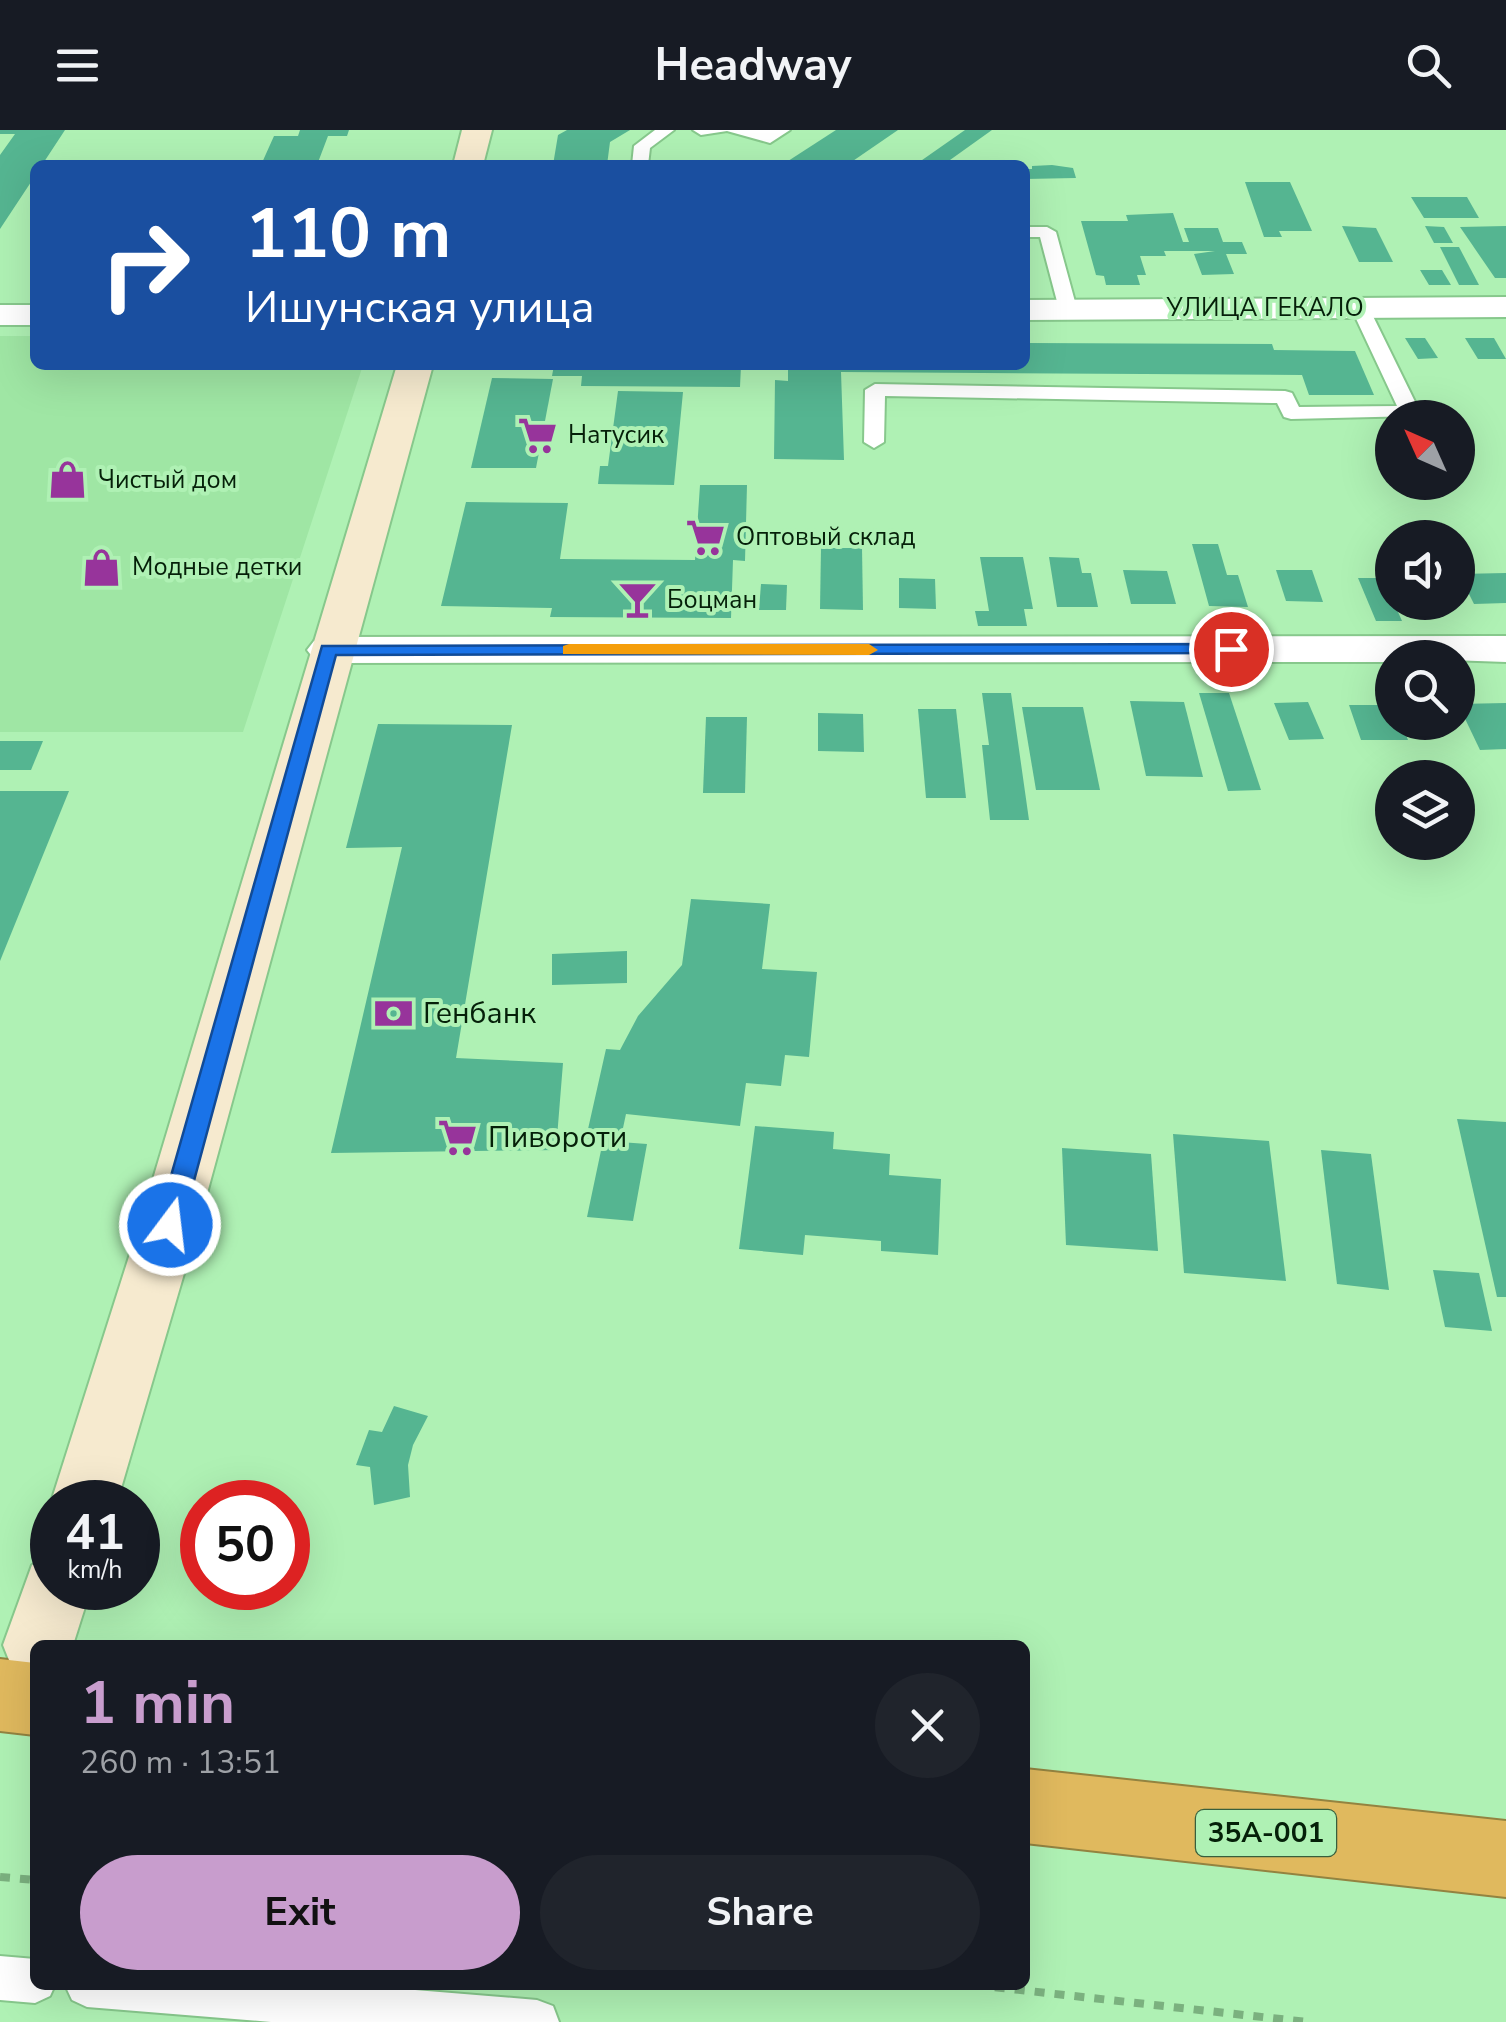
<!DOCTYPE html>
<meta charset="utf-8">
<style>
body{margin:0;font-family:"Nunito Sans",sans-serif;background:#20242c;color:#f1f3f6;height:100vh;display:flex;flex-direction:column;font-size:38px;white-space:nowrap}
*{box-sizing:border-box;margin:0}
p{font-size:32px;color:#9ea1a6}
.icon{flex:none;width:55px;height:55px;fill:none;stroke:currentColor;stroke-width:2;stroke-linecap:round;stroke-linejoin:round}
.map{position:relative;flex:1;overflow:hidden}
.side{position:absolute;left:30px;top:1510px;width:1000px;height:350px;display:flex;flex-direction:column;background:#171b24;border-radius:15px;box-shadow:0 10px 40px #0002}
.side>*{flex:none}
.banner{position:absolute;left:30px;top:30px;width:1000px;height:210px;border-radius:15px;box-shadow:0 10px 40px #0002;background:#1a4fa0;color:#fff;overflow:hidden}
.needle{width:65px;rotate:315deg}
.buttons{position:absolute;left:1375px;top:270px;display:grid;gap:20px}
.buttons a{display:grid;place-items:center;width:100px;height:100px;border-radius:50%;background:#171b24;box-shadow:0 10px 40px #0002;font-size:50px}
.speed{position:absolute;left:30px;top:1350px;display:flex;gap:20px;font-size:50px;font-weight:700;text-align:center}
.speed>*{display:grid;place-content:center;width:130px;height:130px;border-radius:50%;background:#171b24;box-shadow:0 10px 40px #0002;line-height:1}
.speed small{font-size:25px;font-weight:400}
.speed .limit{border:15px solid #d22;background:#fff;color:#111}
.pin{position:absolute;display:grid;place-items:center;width:85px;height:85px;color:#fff;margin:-42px;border:5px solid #fff;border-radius:50%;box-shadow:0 2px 10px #0007}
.me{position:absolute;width:110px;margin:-55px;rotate:15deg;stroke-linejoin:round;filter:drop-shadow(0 0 8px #0008)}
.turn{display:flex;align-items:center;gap:35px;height:210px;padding:0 50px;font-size:45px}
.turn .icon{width:130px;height:130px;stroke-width:2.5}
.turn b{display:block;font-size:70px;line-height:85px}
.round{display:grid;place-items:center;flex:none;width:105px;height:105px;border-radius:52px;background:#20242c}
.head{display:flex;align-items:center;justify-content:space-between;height:170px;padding:0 50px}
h1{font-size:60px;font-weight:700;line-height:75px;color:#c89dcd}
.cta{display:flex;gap:20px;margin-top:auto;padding:20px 50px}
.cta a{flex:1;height:115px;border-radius:60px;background:#c89dcd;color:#111;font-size:40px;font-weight:700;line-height:115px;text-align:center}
.cta a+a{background:#20242c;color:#f1f3f6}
header{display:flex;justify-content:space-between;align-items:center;height:130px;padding:0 50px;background:#171b24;font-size:45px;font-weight:700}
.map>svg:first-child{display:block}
</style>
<header><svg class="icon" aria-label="menu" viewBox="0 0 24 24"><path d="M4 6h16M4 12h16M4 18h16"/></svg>Headway<svg class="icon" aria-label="search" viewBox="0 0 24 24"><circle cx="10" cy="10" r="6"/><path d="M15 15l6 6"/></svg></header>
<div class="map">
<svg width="1506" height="1892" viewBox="0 0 1506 1892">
<rect width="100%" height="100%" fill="#aff1b4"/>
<!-- built -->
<polygon fill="#9fe6a4" points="0,206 35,206 35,235 363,235 243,602 0,602"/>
<!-- building -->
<g fill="#55b591">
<polygon points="0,0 65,0 42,35 35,35 35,46 0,99 0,25 15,4 0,4"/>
<polygon points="300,0 349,0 347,6 328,6 317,35 261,35 274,6 298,6"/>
<polygon points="567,0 630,0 610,12 607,35 553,35 558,5"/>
<polygon points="836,0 898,0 847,35 785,33"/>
<polygon points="965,0 992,0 943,35 915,35"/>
<polygon points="1052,35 1073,38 1076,48 1025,49 1025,39 1032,39 1032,36"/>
<polygon points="1245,52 1290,52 1312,101 1279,101 1282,107 1264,107"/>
<polygon points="1411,67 1467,67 1479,88 1424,88"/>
<polygon points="1173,83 1183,112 1189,112 1184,98 1218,98 1223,112 1242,112 1247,124 1226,124 1234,144 1202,145 1194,124 1215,121 1164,121 1166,126 1140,126 1146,145 1137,145 1140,155 1106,155 1104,146 1096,145 1081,91 1128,91 1126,85"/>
<polygon points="1342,96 1376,98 1393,132 1359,132"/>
<polygon points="1425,96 1444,97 1453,113 1434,113"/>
<polygon points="1506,96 1506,148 1495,148 1460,97"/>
<polygon points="1440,117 1459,117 1479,155 1459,155"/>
<polygon points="1420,140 1442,140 1451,155 1429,155"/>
<polygon points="1405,208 1425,208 1438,228 1418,229"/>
<polygon points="1465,208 1494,208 1506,229 1478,229"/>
<polygon points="1025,213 1272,214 1274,220 1355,221 1374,265 1309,265 1302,245 841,242 844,330 774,329 775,250 788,251 788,235 1025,235"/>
<polygon points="554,235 741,235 740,257 581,256 582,246 552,246"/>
<polygon points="492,248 553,249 536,338 471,338"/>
<polygon points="618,261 683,262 674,355 598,354 600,336 608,336"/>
<polygon points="700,355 747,355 745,431 733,430 731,488 550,487 552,478 441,476 466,372 568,373 560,429 695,430"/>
<polygon points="1192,414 1218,414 1227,445 1238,445 1248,477 1209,476"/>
<polygon points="821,418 862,418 863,480 820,479"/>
<polygon points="980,427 1023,427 1033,479 1024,479 1027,496 978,496 975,481 989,481"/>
<polygon points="1049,427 1079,428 1082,443 1091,443 1098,477 1057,477"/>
<polygon points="1123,440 1167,441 1176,474 1131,474"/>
<polygon points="1276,440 1312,440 1323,472 1286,471"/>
<polygon points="1506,443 1506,473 1474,474 1459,444"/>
<polygon points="899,448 935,449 936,479 899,478"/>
<polygon points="1358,448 1383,448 1402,491 1376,491"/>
<polygon points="761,454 787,455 786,480 759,480"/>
<polygon points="982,563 1011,563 1029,690 990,690 982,615 989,615"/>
<polygon points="1199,563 1229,563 1261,660 1228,661"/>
<polygon points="1130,571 1184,572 1203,647 1146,646"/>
<polygon points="1308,572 1324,609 1289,610 1274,573"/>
<polygon points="1506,573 1506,619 1480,620 1458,574"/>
<polygon points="1349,575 1392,575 1392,592 1401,592 1408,610 1361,610"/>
<polygon points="1022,577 1083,577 1100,660 1036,660"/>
<polygon points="918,579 956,579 966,668 926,668"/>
<polygon points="818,583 863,584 864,622 818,621"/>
<polygon points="706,587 747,587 745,663 703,663"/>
<polygon points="378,594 512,595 456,928 563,933 556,1020 331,1023 402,717 346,718"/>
<polygon points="0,611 43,611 31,640 0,640"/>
<polygon points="0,661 69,661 0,831"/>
<polygon points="691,769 770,774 762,839 817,842 809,927 785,925 781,956 746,953 740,996 626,984 620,1012 647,1014 633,1091 587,1087 603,1011 586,1008 606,919 620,920 638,886 682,835"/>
<polygon points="627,821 627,853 552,855 552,824"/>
<polygon points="1457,989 1506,992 1506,1167 1497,1167"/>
<polygon points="755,996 834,1002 833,1019 890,1024 889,1045 941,1049 938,1125 881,1121 881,1111 805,1105 803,1125 739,1119"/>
<polygon points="1173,1004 1269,1011 1286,1151 1184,1143"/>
<polygon points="1062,1018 1151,1024 1158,1121 1066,1115"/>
<polygon points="1321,1020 1371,1024 1389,1160 1337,1154"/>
<polygon points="1433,1140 1479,1143 1492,1201 1445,1197"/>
<polygon points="394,1276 428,1286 413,1315 408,1335 410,1367 374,1375 370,1337 356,1335 369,1300 382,1302"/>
</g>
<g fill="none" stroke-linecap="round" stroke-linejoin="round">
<defs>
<g id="lane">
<polygon points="655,0 674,0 650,18 648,35 632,35 634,16"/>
<polygon points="693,0 790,0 770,13 727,1 701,5"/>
<polygon points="1025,97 1047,97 1056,102 1077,179 1075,183 1068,185 1059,179 1040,107 1025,107"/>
<polygon points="1360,172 1369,178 1420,282 1417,286 1291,289 1284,287 1277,273 885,266 884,312 874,318 864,312 865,260 875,254 1285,261 1292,263 1299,277 1397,276 1351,178"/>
<polygon points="0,1826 35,1829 35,1855 55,1855 50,1866 35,1873 0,1870"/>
<polygon points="65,1855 354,1855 537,1870 553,1876 559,1892 271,1892 87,1877 72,1870"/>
</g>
<g id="street">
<polygon points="1506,167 1506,187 1025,190 1025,170"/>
<rect x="0" y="175" width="35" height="20"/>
<polygon points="1506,506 1506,532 1392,528 1392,532 329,533 314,529 307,520 314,511 329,507"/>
</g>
<g id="secondary">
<polygon points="462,0 492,0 483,35 453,35"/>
<polygon points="397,235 433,235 200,1089 117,1372 52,1372 52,1376 51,1372 141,1089"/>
<polygon points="52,1426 52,1458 91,1458 73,1515 35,1515 35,1548 13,1540 3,1515 32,1435"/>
</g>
<g id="highway">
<polygon points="0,1529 35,1533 35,1605 0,1601"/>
<polygon points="1025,1639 1506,1691 1506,1767 1025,1713"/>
</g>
</defs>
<!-- lane casing -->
<use href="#lane" stroke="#87c88c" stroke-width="4"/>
<!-- street casing -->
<use href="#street" stroke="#87c88c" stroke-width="4"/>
<!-- secondary casing -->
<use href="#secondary" stroke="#87c88c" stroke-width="4"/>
<!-- highway casing -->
<use href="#highway" stroke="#938340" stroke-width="4"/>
<!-- path -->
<g stroke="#7bb17f" stroke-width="8" stroke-dasharray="10 10" stroke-linecap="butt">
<polyline points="0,1747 35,1750"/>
<polyline points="975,1855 1307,1892"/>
</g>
<!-- lane -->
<use href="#lane" fill="#fff" fill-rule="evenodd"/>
<!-- street -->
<use href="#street" fill="#fff" fill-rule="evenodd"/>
<!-- secondary -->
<use href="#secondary" fill="#f6eacf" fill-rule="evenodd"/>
<!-- highway -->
<use href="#highway" fill="#e0b95e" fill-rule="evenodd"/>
</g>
<!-- route -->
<polygon fill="#1a73e8" stroke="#114b97" stroke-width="2.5" points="1231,514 1238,515 1238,523 336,525 182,1095 178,1102 161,1102 157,1095 322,516"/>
<!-- slow -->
<polygon fill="#f59e0b" points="569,514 869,514 878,520 869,525 563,524 563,516"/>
<!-- icons -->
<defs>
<symbol id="supermarket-bare" viewBox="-9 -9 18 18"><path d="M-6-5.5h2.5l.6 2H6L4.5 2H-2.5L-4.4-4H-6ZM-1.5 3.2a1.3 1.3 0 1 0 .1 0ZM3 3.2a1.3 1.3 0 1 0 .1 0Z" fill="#97349b" stroke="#aff1b4" stroke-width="2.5" paint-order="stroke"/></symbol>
<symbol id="shop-bare" viewBox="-9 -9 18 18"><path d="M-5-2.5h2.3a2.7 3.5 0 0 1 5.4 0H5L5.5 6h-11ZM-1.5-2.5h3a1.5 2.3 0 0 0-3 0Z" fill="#97349b" stroke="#aff1b4" stroke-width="2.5" paint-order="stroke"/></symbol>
<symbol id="bar-bare" viewBox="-9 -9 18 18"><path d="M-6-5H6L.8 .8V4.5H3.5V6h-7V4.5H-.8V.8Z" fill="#97349b" stroke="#aff1b4" stroke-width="2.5" paint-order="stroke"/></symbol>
<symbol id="bank-bare" viewBox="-9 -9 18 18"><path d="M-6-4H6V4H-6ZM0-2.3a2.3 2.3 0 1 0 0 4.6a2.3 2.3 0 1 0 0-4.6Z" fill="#97349b" stroke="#aff1b4" stroke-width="2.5" paint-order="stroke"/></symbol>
</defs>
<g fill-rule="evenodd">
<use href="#supermarket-bare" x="510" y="278" width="55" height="55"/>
<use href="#shop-bare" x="40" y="322" width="55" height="55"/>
<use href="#supermarket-bare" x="678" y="380" width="55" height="55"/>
<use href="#shop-bare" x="74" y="410" width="55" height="55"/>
<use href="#bar-bare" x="610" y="442" width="55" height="55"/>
<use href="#bank-bare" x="366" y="856" width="55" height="55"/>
<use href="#supermarket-bare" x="430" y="980" width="55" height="55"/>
</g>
<g text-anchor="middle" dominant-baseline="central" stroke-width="8" stroke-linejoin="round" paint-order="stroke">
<!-- far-street labels -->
<g font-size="25" fill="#052009" stroke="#aff1b4">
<text x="1265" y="178">УЛИЦА ГЕКАЛО</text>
</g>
<!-- far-poi labels -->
<g font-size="25" fill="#052009" stroke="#aff1b4" text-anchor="start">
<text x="568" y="305">Натусик</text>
<text x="98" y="350">Чистый дом</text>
<text x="736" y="407">Оптовый склад</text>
<text x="132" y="437">Модные детки</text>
<text x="667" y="470">Боцман</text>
</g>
<!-- shield labels -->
<rect fill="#aff1b4" stroke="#385f3c" stroke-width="2.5" x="1196" y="1680" width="140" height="46" rx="8"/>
<g font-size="28" font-weight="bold" fill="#052009">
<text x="1266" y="1703">35А-001</text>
</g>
<!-- poi labels -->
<g font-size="30" fill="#052009" stroke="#aff1b4" text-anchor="start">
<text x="423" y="883">Генбанк</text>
<text x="488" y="1007">Пивороти</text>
</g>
</g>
</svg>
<div class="buttons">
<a><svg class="needle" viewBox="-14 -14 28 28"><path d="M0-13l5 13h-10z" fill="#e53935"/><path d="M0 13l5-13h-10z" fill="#9ea1a6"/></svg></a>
<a><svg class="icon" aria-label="sound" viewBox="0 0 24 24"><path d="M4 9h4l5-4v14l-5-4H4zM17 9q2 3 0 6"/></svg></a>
<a><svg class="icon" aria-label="search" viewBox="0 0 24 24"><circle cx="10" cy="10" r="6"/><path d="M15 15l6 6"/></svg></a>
<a><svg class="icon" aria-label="layers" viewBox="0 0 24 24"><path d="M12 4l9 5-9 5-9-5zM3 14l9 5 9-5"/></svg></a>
</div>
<div class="speed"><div>41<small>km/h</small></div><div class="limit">50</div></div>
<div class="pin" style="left:1231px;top:519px;background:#d93025"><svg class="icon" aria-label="arrive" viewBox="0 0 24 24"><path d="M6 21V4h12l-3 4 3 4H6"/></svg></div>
<svg class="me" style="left:170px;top:1095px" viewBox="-20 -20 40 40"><circle r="17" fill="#1a73e8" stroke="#fff" stroke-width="3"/><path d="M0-11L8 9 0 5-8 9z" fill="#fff"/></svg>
<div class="banner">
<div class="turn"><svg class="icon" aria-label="right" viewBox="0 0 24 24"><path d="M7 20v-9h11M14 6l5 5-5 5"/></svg><div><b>110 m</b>Ишунская улица</div></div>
</div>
<section class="side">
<div class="head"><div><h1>1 min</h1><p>260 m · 13:51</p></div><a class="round"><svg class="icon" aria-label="close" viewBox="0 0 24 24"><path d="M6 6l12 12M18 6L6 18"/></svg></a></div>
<div class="cta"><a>Exit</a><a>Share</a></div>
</section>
</div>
